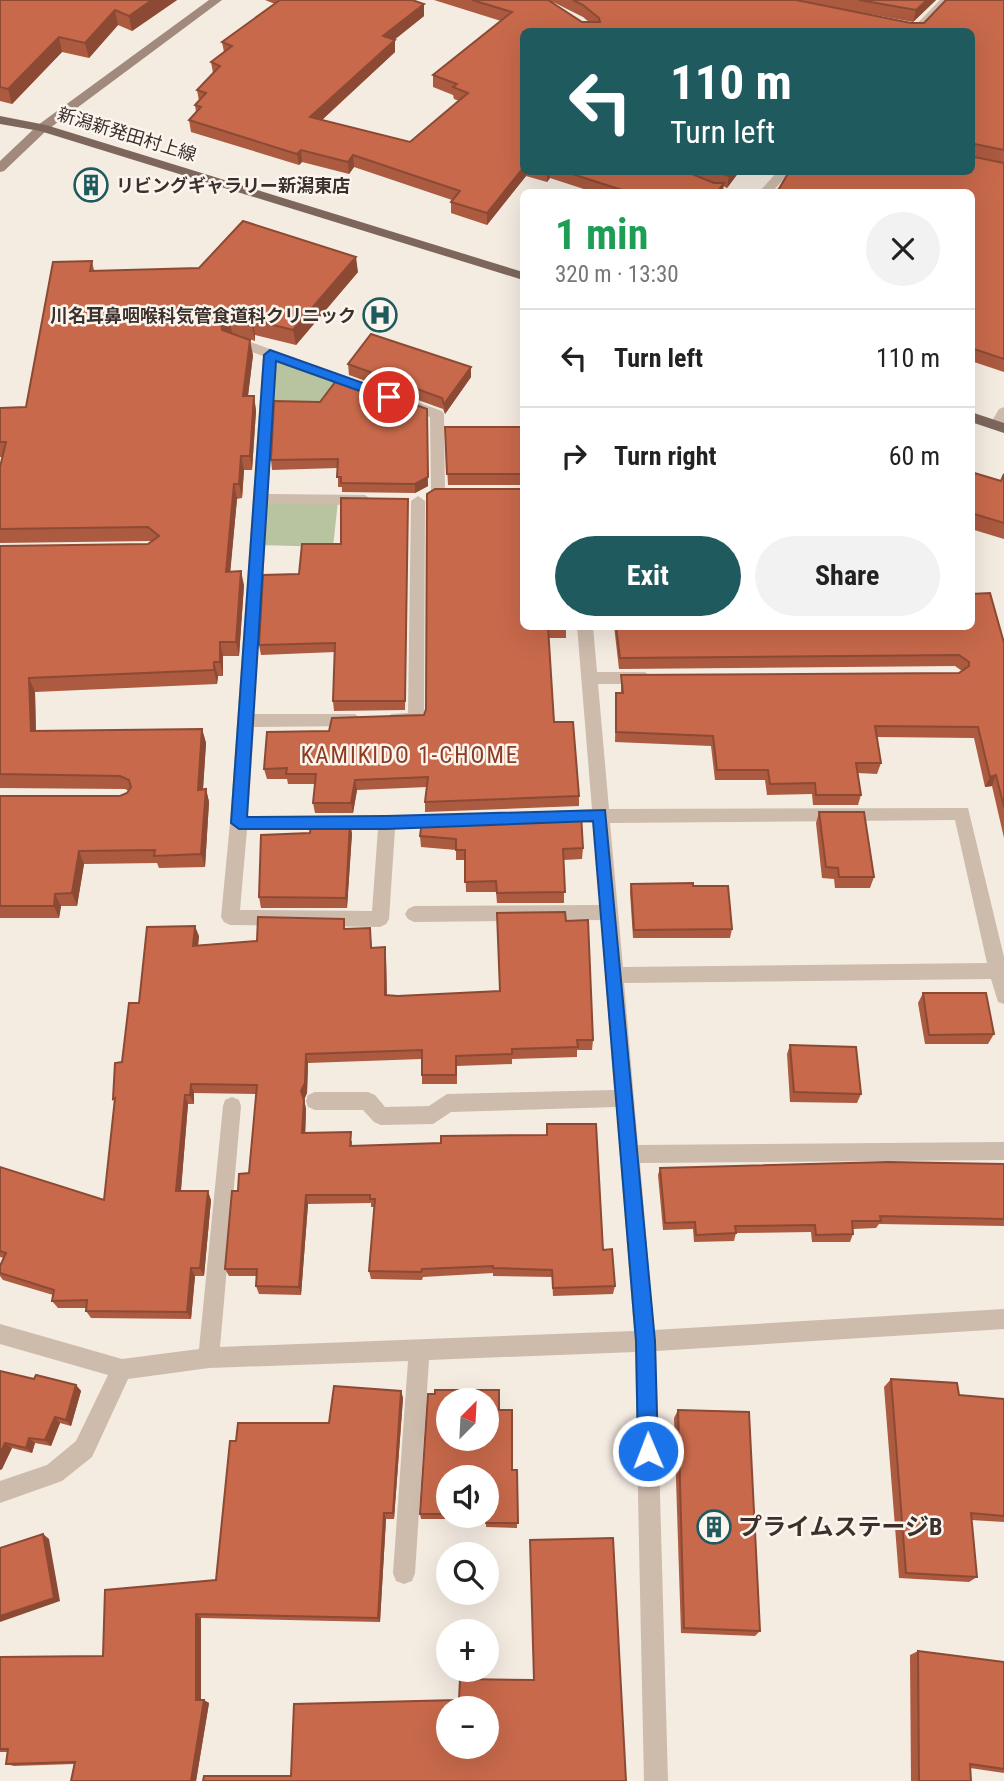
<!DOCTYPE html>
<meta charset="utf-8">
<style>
body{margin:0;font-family:"Roboto Condensed","Noto Sans JP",sans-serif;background:#f2f2f2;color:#222;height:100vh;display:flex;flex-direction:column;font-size:26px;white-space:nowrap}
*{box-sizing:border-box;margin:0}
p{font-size:23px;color:#767676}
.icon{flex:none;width:38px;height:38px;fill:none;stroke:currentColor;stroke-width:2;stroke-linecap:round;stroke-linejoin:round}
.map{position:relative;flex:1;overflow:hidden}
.drawer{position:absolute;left:520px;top:189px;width:455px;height:441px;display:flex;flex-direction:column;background:#fff;border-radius:10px;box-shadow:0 7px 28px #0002}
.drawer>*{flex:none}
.guide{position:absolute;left:520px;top:28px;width:455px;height:147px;border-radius:10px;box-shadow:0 7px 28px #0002;background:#1f5a5e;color:#fff;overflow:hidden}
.needle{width:46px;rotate:24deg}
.controls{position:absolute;left:436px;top:1388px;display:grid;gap:14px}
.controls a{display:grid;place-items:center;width:63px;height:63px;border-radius:50%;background:#fff;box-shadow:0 7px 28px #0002;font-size:35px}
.pin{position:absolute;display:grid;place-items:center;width:60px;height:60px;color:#fff;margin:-30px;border:4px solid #fff;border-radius:50%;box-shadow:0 2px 7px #0007}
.me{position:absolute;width:77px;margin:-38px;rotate:359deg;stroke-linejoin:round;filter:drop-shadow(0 0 5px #0008)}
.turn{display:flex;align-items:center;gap:24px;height:147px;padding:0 35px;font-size:32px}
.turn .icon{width:91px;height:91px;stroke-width:2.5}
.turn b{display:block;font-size:49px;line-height:60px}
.round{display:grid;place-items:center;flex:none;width:74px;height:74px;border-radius:37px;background:#f2f2f2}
.summary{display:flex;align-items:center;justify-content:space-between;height:119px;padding:0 35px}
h1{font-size:42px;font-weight:700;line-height:52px;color:#1e9e55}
.action{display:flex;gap:14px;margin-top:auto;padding:14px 35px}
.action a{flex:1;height:80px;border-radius:42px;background:#1f5a5e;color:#fff;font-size:28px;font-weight:700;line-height:80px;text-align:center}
.action a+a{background:#f2f2f2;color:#222}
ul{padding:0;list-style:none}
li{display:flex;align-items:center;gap:21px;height:98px;padding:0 35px;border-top:2px solid #e0e0e0}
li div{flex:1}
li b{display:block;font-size:26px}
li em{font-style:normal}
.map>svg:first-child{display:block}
</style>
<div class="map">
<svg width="1004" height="1781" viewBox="0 0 1004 1781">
<rect width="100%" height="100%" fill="#f4ebe1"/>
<!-- green -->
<g fill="#b8c4a0">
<polygon points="272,357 361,388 359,408 269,409"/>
<polygon points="263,500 338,501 333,547 259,545"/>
</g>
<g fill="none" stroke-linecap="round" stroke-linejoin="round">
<!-- lane -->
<polygon fill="#cdbbac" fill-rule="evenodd" points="1004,407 1004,424 1001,429 991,429 989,426 999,409"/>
<!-- street -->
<g fill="#cdbbac" fill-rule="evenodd">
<polygon points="940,0 952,0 921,32 909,32"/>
<polygon points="665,172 681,172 730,192 714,192"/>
<polygon points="777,172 790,172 772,192 759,192"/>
<path d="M231,335L365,383L367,386L360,391L277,361L268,494L365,495L372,500L365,505L268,504L254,714H355L363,720L355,726L254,727L248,816H452L455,821L452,826L446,828L395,829L389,919L386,924L380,927L230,925L224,922L221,917L230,823L263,356L226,343V337ZM378,829L372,911L240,910L247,830Z"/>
<polygon points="406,398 442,411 444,414 445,493 443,497 438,498 431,493 430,417 401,406 401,400"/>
<path d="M418,496L425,501L424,719C418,729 395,729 389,719L391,714L408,713L411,501Z"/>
<path d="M577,626H593L597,672H645L653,678L645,684H598L609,809L968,808L1004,957V1004L998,1002L991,979L624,983L638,1145L1004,1142V1160L640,1163L654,1330L1004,1309V1329L656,1351L668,1781H644L635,1352L429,1360L415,1573L412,1581L404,1584L396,1581L393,1573L408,1361L209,1368L128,1379L92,1457L62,1481L0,1503V1481L47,1465L76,1441L108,1375L0,1344V1324L122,1359L199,1349L223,1106L225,1100L232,1097L239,1100L241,1106L220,1347L634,1331L616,1107L451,1112L433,1124L381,1125L374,1122L363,1110H315L308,1107L306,1101L308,1095L315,1092H368L375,1095L385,1107L429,1106L447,1094L614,1090L601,920L414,922L408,919L405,914L408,909L414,906L600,905L593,823L552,821L550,816L552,811L592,809ZM955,820L987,963L623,967L610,823Z"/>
</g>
<!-- secondary -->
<polygon fill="#a18a7d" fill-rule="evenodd" points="209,0 222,0 46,131 4,171 0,172 0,161 38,125"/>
<!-- primary -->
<g fill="#7d675c" fill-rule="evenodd">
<polygon points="0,116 46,125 523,272 523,280 40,131 0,124"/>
<polygon points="971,412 1004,423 1004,433 971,422"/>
</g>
</g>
<!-- wall -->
<g fill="#ac5a40" fill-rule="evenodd">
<polygon points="0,0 177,0 132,31 118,25 89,58 62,52 12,104 0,101"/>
<path d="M265,0H412L424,16L394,40L395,52L322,120L410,142L459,101L454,99L453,95L433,87V75L501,21L434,0H936L913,22L842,9L911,23H924L1004,0V163L974,156L1004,163V372L971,361V32H523V172H739L727,188L723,186V192H593L550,178L547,182L526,176L487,225L451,213V202L452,200L354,167L349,174L302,162L299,165L191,132L189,120L196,112L195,105L199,101L197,90L213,73L211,62L224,52L222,42L275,4ZM551,2L555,3L583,17L589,22H582Z"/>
<polygon points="92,261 94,270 358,272 296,345 255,335 255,341 232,333 230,333 253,355 248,396 254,396 256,411 252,470 244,470 242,498 237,499 230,571 244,585 239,656 223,656 223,676 218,676 217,684 35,692 36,731 202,729 206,743 203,790 206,789 209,802 205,867 159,868 157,863 84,864 77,906 61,906 59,918 0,918 0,796 120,796 127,793 129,791 125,789 0,788 0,546 148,544 152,541 0,543 0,467 2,457 0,457 0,408 26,407"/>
<polygon points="348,364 471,367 471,377 445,414 443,409 349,375"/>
<polygon points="274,401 428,486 415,493 342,492 342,487 338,487 338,468 272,470 271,460"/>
<polygon points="445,427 523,427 523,487 523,485 448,485"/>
<polygon points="971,472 1001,481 1004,474 1004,539 971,529"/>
<polygon points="408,509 405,710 334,711 333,701 335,652 261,655 259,645 299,574 341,544"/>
<polygon points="523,626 566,626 566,638 549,638 554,722 579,796 579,806 425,812 425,802 427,787 357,790 353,813 315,813 313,803 315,784 288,784 287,779 267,779 264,769 329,731 424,715"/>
<polygon points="614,626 971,626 1004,643 1004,838 992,786 985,787 974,738 877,737 881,763 877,774 858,773 861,795 858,805 813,805 812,794 767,795 765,780 715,780 711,746 615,742 616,693 621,693 621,675 959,673 962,671 955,666 619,669"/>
<polygon points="819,812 874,877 870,888 835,888 834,879 822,878 816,823"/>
<polygon points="352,833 347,908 261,908 259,897"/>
<polygon points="420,836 583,848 582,859 564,860 564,903 497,903 496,892 466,892 465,860 456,860 456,850 421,847"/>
<polygon points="631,884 693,886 732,929 730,938 633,938 630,892"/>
<polygon points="566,921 593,1040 592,1050 577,1050 577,1057 512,1059 512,1064 457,1066 457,1084 422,1084 422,1059 308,1063 307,1093 304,1099 306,1109 305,1133 352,1141 352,1146 441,1143 547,1135 547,1124 603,1250 615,1286 613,1294 553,1296 552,1277 493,1276 493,1273 423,1277 422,1280 371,1279 369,1271 374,1207 371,1207 371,1203 308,1204 301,1295 259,1294 256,1286 256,1276 229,1276 225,1269 238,1191 249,1173 256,1094 194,1093 194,1104 188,1104 181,1191 211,1200 204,1276 195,1276 191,1319 91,1318 86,1311 86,1308 58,1308 52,1301 53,1295 3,1280 0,1276 0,1266 4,1258 0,1257 0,1167 104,1200 115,1103 113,1099 139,1003 199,936 198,945 257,941 346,929 370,928 372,948 386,957 387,995 398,996 499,991"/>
<polygon points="923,993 994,1034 988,1044 925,1044 918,1003"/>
<polygon points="790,1045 861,1094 857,1103 790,1102 787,1054"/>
<polygon points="1004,1164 1004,1226 879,1224 876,1228 853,1229 853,1234 850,1242 812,1242 811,1232 736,1233 734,1241 694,1242 693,1229 663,1230 658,1175 660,1168"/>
<polygon points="0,1371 34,1379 76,1385 81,1391 71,1426 60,1423 51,1446 35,1443 32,1453 12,1448 2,1469 0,1470"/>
<polygon points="891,1379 959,1395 1004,1399 1004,1522 971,1520 977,1577 969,1582 899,1578 884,1387"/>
<path d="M435,1390H499V1410H512V1470H517V1528L486,1527V1519H421L420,1514L428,1394H435ZM448,1400H486V1438H448ZM448,1477H486V1516H448Z"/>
<polygon points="401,1391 403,1398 394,1519 386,1519 380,1622 201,1618 201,1700 209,1703 196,1781 71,1781 74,1764 14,1766 6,1764 8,1752 0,1752 0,1657 103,1656 216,1580 236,1441 329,1423"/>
<polygon points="678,1410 760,1631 755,1636 681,1633 674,1418"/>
<polygon points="918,1651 1004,1662 1004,1773 970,1768 971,1781 911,1781 910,1655"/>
</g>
<!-- shaded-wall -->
<g fill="#8c4a34">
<polygon points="152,0 177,0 132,31 129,16"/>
<polygon points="927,0 936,0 913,22 916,10"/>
<polygon points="424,4 424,16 384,48 383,36"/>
<polygon points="115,10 118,25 89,58 85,43"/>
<polygon points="59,37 62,52 12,104 8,89"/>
<polygon points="395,40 395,52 312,129 310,117"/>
<polygon points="301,150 302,162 299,165 297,154"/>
<polygon points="353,155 354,167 349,174 348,162"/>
<polygon points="523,168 523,172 526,172 526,176 487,225 487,213"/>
<polygon points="547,172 550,172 550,178 547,182"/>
<polygon points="732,172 739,172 727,188 729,176"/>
<polygon points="724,183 723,192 717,192"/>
<polygon points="356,257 358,272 296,345 293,330"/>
<polygon points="229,317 232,333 224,336 221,320"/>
<polygon points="253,320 255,335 255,341 252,326"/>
<polygon points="250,340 253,355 246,411 243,396"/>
<polygon points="471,367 471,377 445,414 444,404"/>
<polygon points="254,396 256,411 252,470 250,456"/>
<polygon points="427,409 428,486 415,493 415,484"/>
<polygon points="241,456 244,470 242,498 239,484"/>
<polygon points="234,484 237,499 229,586 226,572"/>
<polygon points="241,571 244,585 239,656 236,642"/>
<polygon points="220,642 223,656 223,676 220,662"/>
<polygon points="214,662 218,676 217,684 214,670"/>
<polygon points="29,678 35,692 36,744 31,731"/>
<polygon points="202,729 206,743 202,803 198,790"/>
<polygon points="996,775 992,786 985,787 990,777"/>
<polygon points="355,780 357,790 353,813 351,803"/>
<polygon points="206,789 209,802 205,867 201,854"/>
<polygon points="350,822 352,833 347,908 346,898"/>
<polygon points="79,851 84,864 77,906 72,893"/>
<polygon points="55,894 61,906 59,918 54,906"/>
<polygon points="195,926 199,936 197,956 193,946"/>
<polygon points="385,947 386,957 387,1005 385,995"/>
<polygon points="306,1054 308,1063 307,1093 304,1100 301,1091"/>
<polygon points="191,1084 194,1093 194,1104 190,1095"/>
<polygon points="185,1095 188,1104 180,1200 176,1191"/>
<polygon points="304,1100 306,1109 305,1141 302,1133"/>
<polygon points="208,1191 211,1200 204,1276 200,1268"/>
<polygon points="306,1195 308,1204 301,1295 299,1287"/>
<polygon points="191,1268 195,1276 191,1319 187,1312"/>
<polygon points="76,1385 81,1391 71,1426 66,1420"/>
<polygon points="401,1391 403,1398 394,1519 393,1513"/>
<polygon points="55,1417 60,1423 51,1446 45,1440"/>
<polygon points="29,1438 35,1443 32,1453 26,1448"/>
<polygon points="5,1443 12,1448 2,1469 0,1470 0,1454"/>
<polygon points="384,1513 386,1519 380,1622 378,1618"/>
<polygon points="43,1534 49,1539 60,1601 0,1622 0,1616"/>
<polygon points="196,1614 201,1618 201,1702 196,1700"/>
<polygon points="204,1700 209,1703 196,1781 191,1781"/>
</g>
<!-- building -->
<g fill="#c8694b" stroke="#8c4a34" stroke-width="2" fill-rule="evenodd">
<polygon points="0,0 152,0 129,16 115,10 85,43 59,37 8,89 0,87"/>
<polygon points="280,0 412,0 424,4 383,36 395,40 310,117 410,142 468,93 453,87 457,84 433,75 512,12 472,0 548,0 582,22 600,22 599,18 583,5 573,0 796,0 911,23 924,23 946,0 1004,0 1004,150 975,144 972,146 974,157 1004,163 1004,359 971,348 971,192 777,192 789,172 971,172 971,32 523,32 523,168 487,213 451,202 460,191 353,155 348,162 301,150 297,154 189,120 201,107 195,105 206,93 197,90 220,66 211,62 232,46 222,42"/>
<polygon points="859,0 927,0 916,10"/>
<polygon points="566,172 687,172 714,183 724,183 717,192 628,192"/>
<polygon points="717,172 732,172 729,176"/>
<polygon points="243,221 356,257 293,330 253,320 252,326 229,317 221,320 222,330 250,340 243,396 254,396 250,456 241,456 239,484 234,484 226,572 241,571 236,642 220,642 220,662 214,662 214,670 29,678 31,731 202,729 198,790 206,789 201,854 154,856 155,850 79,851 72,893 55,894 54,906 0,906 0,796 120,796 127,793 131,787 129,780 120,776 0,774 0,546 148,544 159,536 148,527 0,529 0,467 6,442 0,442 0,408 26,407 53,262 92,261 90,271 199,268"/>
<polygon points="371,334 471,367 444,404 442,398 348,364"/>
<polygon points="339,377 427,409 428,477 415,484 341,483 341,477 337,477 338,459 271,460 274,401 320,402"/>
<polygon points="445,427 523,427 523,474 447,474"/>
<polygon points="971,472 1001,481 1004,474 1004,523 971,513"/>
<polygon points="435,489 523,489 523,626 566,626 548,627 554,722 573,722 579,796 425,802 428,777 355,780 351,803 313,803 316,774 286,774 287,768 264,769 267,732 329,731 332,718 424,715 426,709 427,494"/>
<polygon points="341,498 408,499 405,701 333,701 335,643 259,645 263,575 299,574 302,544 341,544"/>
<polygon points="990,593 1004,643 1004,807 996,775 990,777 978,727 875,726 881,763 856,763 861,795 816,795 815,783 770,784 768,770 717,770 713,736 616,732 616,693 623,693 621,675 959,673 969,666 969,662 959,655 620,658 616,626 971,626 971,594"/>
<polygon points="819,812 864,812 874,877 839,877 838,868 826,867"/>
<polygon points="581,814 583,848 563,849 565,892 497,893 496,881 465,882 465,850 456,850 456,839 420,836 422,821"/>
<polygon points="311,822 350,822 346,898 259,897 261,835 310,833"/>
<polygon points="693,883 693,886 728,886 732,929 634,930 631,884"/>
<polygon points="565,912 566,921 588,920 593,1040 577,1040 578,1047 512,1049 512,1054 456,1056 456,1075 422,1075 422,1050 306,1054 305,1083 301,1091 304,1100 302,1133 351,1132 350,1146 441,1143 441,1136 547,1135 547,1124 596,1124 603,1250 612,1249 615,1286 553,1288 552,1270 493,1268 493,1266 422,1269 421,1272 369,1271 375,1199 370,1199 370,1195 306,1195 299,1287 256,1286 257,1269 225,1269 232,1191 238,1191 239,1174 249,1173 257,1085 191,1084 190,1095 185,1095 176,1191 208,1191 200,1268 191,1268 187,1312 86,1311 87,1300 52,1301 54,1290 0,1273 0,1266 6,1253 0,1251 0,1167 104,1200 115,1098 113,1099 115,1063 122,1062 129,1003 139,1003 147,927 195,926 193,946 257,941 258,917 344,919 344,929 370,928 371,948 385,947 385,995 398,996 500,991 497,913"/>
<polygon points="923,993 986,993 994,1034 929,1035"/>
<polygon points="790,1045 856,1047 861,1094 794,1092"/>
<polygon points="888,1162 1004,1164 1004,1219 880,1216 881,1221 852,1221 853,1234 816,1235 815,1225 735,1226 736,1233 696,1235 695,1222 665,1223 660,1168"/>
<polygon points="0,1371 34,1379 36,1375 76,1385 66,1420 55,1417 45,1440 29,1438 26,1448 5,1443 0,1454"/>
<polygon points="891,1379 957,1383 959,1395 1004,1399 1004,1516 971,1513 977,1577 906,1573"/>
<polygon points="334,1386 401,1391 393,1513 384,1513 378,1618 196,1614 196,1700 204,1700 191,1781 71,1781 75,1762 6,1764 8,1749 0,1749 0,1657 103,1656 105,1590 216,1580 230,1441 236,1441 238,1423 329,1423"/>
<path d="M435,1390H499V1410H512V1470H517L518,1523H486V1477H448V1514H420L428,1394H435ZM448,1400H486V1438H448Z"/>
<polygon points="678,1410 749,1412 760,1631 684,1628"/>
<polygon points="43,1534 54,1598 0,1616 0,1548"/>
<path d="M613,1538L626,1781H203L204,1776H291L294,1704L459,1700L460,1679L534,1680L530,1540ZM448,1708H486V1746H448Z"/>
<polygon points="918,1651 1004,1662 1004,1769 970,1764 971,1781 919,1781"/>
</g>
<!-- route -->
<polygon fill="#1a73e8" stroke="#114b97" stroke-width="2" points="270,350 394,394 396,397 389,401 385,400 276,361 247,817 387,816 605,810 655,1341 658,1451 655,1458 648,1461 641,1458 638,1451 636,1341 593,821 387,829 239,829 231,823 264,355"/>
<!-- icons -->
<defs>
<symbol id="building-ring" viewBox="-11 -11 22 22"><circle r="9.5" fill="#fbf5ee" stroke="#1f5a5e" stroke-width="1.5"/><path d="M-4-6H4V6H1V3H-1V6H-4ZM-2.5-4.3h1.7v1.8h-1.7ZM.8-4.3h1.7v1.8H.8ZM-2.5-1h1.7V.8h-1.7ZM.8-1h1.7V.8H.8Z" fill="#1f5a5e"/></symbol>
<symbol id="hospital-ring" viewBox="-11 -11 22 22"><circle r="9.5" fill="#fbf5ee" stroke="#1f5a5e" stroke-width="1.5"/><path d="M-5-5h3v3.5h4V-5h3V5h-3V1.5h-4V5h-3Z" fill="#1f5a5e"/></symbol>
</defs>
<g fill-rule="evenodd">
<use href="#building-ring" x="72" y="166" width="38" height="38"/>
<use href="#hospital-ring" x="361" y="296" width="38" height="38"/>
<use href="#building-ring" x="695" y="1508" width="38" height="38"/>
</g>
<g text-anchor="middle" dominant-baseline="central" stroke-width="5" stroke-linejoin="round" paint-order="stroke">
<!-- far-street labels -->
<g font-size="18" fill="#3b302b" stroke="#fbf5ee">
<text transform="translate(127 134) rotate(17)">新潟新発田村上線</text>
</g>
<!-- far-poi labels -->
<g font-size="18" font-weight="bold" fill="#3b302b" stroke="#fbf5ee" text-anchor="start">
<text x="116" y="185">リビングギャラリー新潟東店</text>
<text x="356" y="315" text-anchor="end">川名耳鼻咽喉科気管食道科クリニック</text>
</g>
<!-- neighbourhood labels -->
<g font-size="23" letter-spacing="2" fill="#8c3b22" stroke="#fbf5ee">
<text x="410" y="755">KAMIKIDO 1-CHOME</text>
</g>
<!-- near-poi labels -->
<g font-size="24" font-weight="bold" fill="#3b302b" stroke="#fbf5ee" text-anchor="start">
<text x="738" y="1527">プライムステージB</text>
</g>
</g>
</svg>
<div class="controls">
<a><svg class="needle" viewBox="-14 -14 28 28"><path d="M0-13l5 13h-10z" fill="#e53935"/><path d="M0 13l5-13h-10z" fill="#767676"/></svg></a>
<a><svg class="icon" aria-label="sound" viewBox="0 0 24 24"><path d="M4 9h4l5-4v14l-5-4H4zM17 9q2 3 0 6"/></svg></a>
<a><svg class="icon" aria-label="search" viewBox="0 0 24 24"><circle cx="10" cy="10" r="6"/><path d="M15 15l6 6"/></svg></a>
<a>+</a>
<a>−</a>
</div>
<div class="pin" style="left:389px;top:397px;background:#d93025"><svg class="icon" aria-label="arrive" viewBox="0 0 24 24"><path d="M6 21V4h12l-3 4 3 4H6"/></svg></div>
<svg class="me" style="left:648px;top:1451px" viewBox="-20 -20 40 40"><circle r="17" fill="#1a73e8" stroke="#fff" stroke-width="3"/><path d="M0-11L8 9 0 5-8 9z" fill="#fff"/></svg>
<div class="guide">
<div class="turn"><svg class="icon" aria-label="left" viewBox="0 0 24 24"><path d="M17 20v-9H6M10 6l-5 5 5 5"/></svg><div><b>110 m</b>Turn left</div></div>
</div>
<section class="drawer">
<div class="summary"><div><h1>1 min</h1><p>320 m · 13:30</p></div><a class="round"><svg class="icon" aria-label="close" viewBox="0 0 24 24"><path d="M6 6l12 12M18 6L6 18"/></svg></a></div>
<ul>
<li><svg class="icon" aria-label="left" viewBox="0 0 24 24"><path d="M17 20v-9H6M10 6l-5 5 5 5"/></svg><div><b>Turn left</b></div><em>110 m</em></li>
<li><svg class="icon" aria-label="right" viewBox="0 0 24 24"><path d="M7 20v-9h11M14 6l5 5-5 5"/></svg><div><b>Turn right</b></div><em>60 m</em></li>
</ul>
<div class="action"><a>Exit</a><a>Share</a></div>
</section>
</div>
